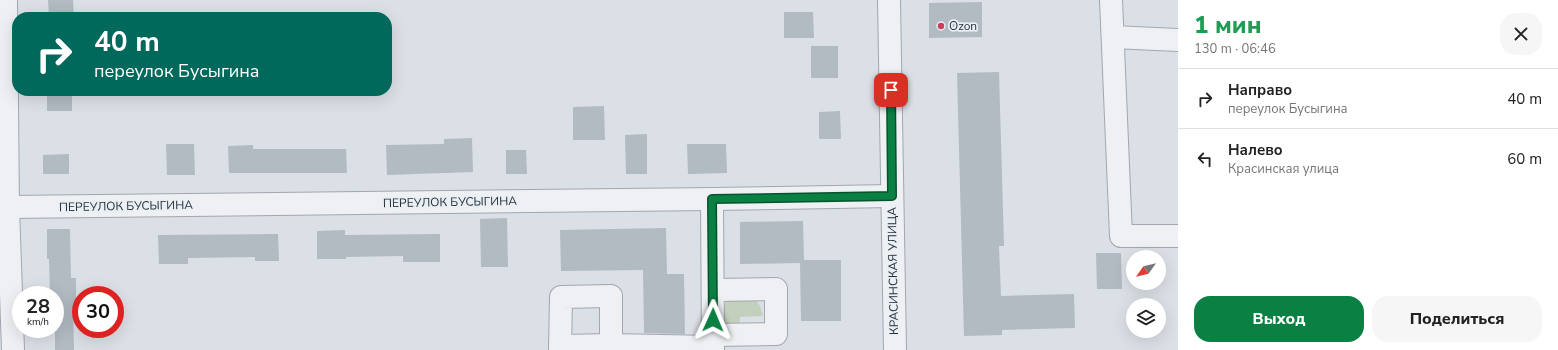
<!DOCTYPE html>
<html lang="ru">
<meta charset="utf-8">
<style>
body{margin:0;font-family:"Nunito Sans",sans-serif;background:#f6f6f6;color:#222;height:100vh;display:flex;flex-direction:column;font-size:15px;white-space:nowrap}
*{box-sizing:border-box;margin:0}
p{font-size:13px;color:#767676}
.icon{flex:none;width:22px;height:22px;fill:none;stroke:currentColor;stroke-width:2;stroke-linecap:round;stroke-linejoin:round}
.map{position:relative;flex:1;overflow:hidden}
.drawer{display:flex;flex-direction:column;background:#fff;width:380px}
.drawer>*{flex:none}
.guide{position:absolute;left:12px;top:12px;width:380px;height:84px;border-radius:16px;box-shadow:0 4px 16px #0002;background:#00695c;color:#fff;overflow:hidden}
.needle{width:26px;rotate:236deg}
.fabs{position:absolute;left:1126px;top:250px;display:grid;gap:8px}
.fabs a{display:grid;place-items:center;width:40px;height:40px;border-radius:50%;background:#fff;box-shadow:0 4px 16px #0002;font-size:20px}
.speed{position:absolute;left:12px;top:286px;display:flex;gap:8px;font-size:20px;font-weight:700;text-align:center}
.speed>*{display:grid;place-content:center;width:52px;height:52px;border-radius:50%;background:#fff;box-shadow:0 4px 16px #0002;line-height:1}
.speed small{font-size:10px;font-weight:400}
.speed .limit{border:6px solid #d22;background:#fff;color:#111}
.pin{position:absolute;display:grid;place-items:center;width:34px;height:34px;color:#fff;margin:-17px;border-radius:8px;box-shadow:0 2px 6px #0006}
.me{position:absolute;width:44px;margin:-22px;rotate:1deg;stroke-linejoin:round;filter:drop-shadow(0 0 3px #0008)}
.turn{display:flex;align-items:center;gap:14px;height:84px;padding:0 16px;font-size:18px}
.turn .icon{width:52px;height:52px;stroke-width:2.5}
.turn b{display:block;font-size:28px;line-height:34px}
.round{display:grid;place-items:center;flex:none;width:42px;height:42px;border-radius:16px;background:#f6f6f6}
.overview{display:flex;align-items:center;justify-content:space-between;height:68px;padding:0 16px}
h1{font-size:24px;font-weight:800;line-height:30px;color:#1e9e55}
.cta{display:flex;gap:8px;margin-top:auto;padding:8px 16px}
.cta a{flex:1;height:46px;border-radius:16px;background:#0b8043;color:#fff;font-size:16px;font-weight:800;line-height:46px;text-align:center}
.cta a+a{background:#f6f6f6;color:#222}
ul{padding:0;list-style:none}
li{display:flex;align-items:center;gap:12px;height:60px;padding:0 16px;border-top:1px solid #e0e0e0}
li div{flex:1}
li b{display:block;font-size:15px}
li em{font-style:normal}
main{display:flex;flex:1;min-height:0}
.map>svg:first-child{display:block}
</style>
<main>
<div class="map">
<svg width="1178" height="350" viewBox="0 0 1178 350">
<rect width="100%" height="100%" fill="#dbe0e6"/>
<!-- green -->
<path fill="#c3d0bc" d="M728,299L756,300L760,306L763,316L740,317L739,330L725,324C721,314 722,308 728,299Z"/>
<!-- building -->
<g fill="#b2bac2">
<polygon points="48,0 73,0 74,17 49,17"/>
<polygon points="982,2 982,37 929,38 929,3"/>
<polygon points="784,12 813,12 814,38 784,38"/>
<rect x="811" y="46" width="27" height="32"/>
<polygon points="999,72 1004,246 999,246 1001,296 1074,294 1075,328 1002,330 1002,335 964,336 957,73"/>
<rect x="47" y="91" width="25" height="20"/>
<polygon points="604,106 605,140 573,140 573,107"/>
<polygon points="840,111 841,139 819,139 819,112"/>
<polygon points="647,134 647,174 626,174 625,135"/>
<polygon points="472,138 473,172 387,175 386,145 444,144 444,139"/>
<polygon points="166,144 194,144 195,175 167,175"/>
<polygon points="687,144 726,144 727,173 688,174"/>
<polygon points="253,145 253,149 346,149 347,173 229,173 228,146"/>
<polygon points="506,150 526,150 527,174 506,174"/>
<polygon points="69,154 69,174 43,174 43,155"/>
<polygon points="507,218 508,267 481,267 480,219"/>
<polygon points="803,221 804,260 841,260 841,321 801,321 800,263 740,264 740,222"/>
<polygon points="666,228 667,274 684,274 685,334 644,333 643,270 561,271 560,230"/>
<polygon points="47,229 70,229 71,278 76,278 76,310 73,310 74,350 55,350 55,295 50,295 49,259 47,259"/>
<polygon points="345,230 345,235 440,234 440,262 403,262 403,256 346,257 346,259 317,259 317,231"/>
<polygon points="278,234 279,261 255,261 255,257 188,258 188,264 159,264 158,235"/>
<polygon points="1096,253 1121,253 1122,289 1097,289"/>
</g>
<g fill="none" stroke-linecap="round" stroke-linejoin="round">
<defs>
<g id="minor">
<polyline points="6,0 8,207 13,350"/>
<polyline points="889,0 895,350"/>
<polyline points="1111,0 1121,236 1178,236"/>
<polyline points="1113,37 1178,40"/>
<polyline points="712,199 713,350"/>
<polyline points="8,207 712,199 892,196"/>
<polyline points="712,335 776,334 776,289 713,290"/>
<polyline points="560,346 611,345"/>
<polyline points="560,350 561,297 611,296 611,345 713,347"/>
</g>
</defs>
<!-- minor casing -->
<use href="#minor" stroke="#a1a7b0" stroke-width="24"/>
<!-- minor -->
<use href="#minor" stroke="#eef0f4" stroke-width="22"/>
</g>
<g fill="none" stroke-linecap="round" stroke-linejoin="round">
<defs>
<polyline id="route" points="713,320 712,199 892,196 891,90"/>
</defs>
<!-- route casing -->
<use href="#route" stroke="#07532c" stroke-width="10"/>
<!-- route -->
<use href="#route" stroke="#0b8043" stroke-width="7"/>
</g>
<!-- markers -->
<circle fill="#ce3d5d" stroke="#eaeff4" stroke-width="1.5" cx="941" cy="26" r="4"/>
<g text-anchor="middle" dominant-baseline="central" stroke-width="3.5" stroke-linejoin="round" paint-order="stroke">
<!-- poi labels -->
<g font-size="12" fill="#252f3c" stroke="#eaeff4" text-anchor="start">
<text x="949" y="26">Ozon</text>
</g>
<!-- street labels -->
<g font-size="12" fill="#252f3c" stroke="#eaeff4">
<text transform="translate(450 202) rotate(-1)">ПЕРЕУЛОК БУСЫГИНА</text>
<text transform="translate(126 206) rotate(-1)">ПЕРЕУЛОК БУСЫГИНА</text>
<text transform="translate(893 271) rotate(-91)">КРАСИНСКАЯ УЛИЦА</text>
</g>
</g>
</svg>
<div class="fabs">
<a><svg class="needle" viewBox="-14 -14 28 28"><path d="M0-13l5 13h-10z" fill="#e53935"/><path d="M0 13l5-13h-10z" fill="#767676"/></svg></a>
<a><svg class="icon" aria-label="layers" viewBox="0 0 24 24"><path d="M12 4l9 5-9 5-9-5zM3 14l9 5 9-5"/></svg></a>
</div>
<div class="speed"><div>28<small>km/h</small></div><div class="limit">30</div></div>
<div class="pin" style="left:891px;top:90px;background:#d93025"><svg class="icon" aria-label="arrive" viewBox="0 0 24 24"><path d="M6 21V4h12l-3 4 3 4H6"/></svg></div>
<svg class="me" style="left:713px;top:320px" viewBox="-20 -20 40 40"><path d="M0-17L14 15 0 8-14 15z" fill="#0b8043" stroke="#fff" stroke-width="4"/></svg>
<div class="guide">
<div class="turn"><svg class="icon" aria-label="right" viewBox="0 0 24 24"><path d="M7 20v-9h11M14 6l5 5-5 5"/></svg><div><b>40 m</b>переулок Бусыгина</div></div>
</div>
</div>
<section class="drawer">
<div class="overview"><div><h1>1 мин</h1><p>130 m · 06:46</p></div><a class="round"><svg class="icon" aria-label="close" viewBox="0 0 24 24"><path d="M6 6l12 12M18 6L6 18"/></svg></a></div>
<ul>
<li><svg class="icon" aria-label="right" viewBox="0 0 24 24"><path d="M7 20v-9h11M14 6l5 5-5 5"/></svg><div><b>Направо</b><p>переулок Бусыгина</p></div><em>40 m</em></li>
<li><svg class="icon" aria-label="left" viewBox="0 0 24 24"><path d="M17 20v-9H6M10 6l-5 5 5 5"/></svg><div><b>Налево</b><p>Красинская улица</p></div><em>60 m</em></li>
</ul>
<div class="cta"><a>Выход</a><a>Поделиться</a></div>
</section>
</main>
